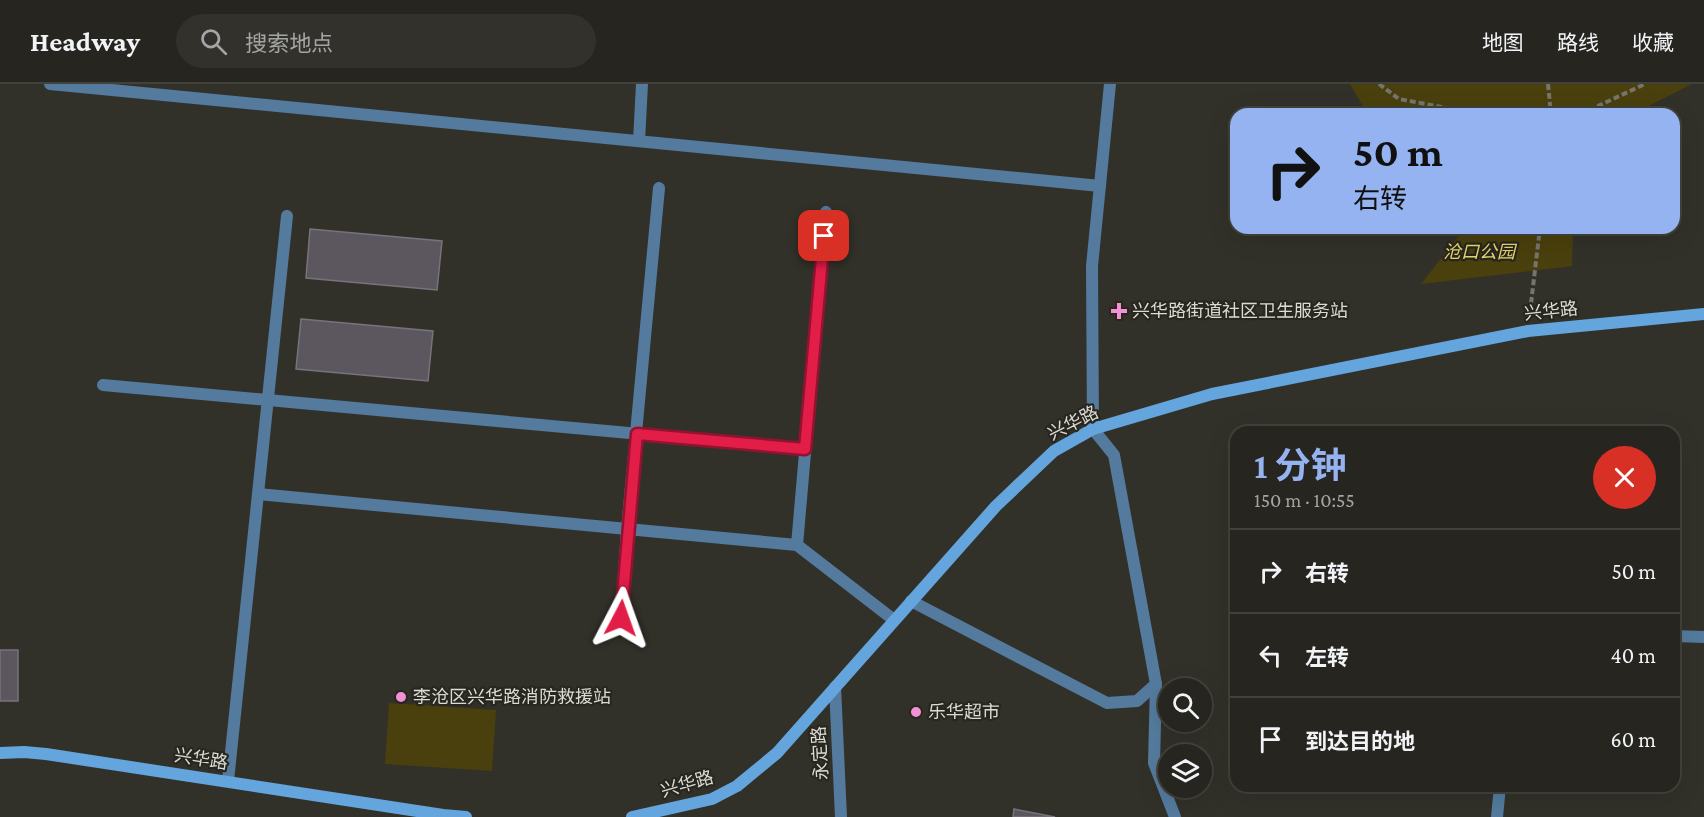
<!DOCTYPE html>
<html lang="zh">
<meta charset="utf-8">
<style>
body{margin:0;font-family:"Crimson Pro","Noto Sans SC",serif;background:#32312c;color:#f1f3f6;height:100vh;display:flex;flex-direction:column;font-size:22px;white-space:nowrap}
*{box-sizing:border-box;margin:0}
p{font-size:20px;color:#a4a5a4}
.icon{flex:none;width:33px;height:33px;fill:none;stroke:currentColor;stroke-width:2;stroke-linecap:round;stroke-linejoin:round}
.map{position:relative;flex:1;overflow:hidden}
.panel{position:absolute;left:1230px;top:342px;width:450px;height:366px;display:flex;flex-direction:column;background:#26251f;border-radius:18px;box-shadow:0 6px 24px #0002,0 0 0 2px #42423d}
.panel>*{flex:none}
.banner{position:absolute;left:1230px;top:24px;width:450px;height:126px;border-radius:18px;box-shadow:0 6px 24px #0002,0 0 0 2px #42423d;background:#95b2f1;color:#111;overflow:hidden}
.buttons{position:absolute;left:1158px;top:594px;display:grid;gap:12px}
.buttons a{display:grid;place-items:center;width:54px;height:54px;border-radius:50%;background:#26251f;box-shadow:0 6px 24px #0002,0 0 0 2px #42423d;font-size:30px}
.pin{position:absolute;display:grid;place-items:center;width:51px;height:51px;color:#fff;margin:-26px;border-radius:12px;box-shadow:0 3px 9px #0006}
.me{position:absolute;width:66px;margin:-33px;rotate:4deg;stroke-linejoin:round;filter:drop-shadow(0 0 4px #0008)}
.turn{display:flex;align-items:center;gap:21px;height:126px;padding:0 24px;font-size:27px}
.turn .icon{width:78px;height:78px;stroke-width:2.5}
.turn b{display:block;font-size:42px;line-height:51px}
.round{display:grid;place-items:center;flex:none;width:63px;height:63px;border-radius:32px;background:#32312c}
.summary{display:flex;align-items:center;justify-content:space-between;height:102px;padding:0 24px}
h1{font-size:36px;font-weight:700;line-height:45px;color:#95b2f1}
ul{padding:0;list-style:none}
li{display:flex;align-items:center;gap:18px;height:84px;padding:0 24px;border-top:2px solid #42423d}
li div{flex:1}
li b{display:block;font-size:22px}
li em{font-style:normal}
header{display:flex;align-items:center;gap:36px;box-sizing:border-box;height:84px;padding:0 30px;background:#26251f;border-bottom:2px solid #42423d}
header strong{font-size:28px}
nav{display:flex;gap:33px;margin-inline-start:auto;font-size:21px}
.search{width:420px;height:54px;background:#32312c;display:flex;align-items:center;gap:15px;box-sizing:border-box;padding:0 21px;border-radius:33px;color:#a4a5a4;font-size:22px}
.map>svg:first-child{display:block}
</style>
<header>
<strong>Headway</strong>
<div class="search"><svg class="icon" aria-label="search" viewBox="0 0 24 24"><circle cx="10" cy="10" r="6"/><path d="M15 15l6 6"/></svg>搜索地点</div>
<nav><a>地图</a><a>路线</a><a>收藏</a></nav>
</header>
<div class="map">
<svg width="1704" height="733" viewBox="0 0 1704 733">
<rect width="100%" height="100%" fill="#323129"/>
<!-- green -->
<g fill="#4a400d">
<polygon points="1350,0 1692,0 1633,30 1399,30 1364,24"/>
<polygon points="1465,144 1573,144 1572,182 1421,200"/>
<polygon points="389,619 496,626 492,687 385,680"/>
</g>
<!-- building -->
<g fill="#5c575f" stroke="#78727b" stroke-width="1.5">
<polygon points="310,145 442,157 437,206 306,194"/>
<polygon points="301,235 433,247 428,297 296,285"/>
<rect x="0" y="566" width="18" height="51"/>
<polygon points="1014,725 1055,733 1013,733"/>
</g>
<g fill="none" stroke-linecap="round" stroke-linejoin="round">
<!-- path -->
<g stroke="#75746d" stroke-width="4" stroke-dasharray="6 3" stroke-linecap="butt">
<polyline points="1379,0 1399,15 1479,30"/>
<polyline points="1548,0 1551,30"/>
<polyline points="1581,30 1645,0"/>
<polyline points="1530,228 1540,144"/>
</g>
<!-- lane -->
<g stroke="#547b9e" stroke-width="12">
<polyline points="50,0 1100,102"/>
<polyline points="1110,0 1092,182 1093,345 1114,371 1156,600 1154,679 1175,733"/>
<polyline points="639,57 642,0"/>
<polyline points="103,301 805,365"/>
<polyline points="258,410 797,461 894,536"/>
<polyline points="797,461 826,128"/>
<polyline points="911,517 1107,619 1137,617 1156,600"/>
<polyline points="621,534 627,445 659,104"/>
<polyline points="228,697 287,132"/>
</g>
<!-- street -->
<g stroke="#547b9e" stroke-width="12">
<polyline points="1674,552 1704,553"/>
<polyline points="835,603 841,733"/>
<polyline points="1497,733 1500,702"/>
</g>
<!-- secondary -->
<g stroke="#64a5dd" stroke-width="12">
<polyline points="0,669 24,668 46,670 443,731 466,733"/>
<polyline points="632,733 712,715 737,702 777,669 996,422 1054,367 1093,345 1212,310 1528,247 1704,230"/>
</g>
</g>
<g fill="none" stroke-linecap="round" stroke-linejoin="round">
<defs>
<polyline id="route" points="621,534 637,350 805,365 824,152"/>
</defs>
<!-- route casing -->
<use href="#route" stroke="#92132f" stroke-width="15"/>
<!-- route -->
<use href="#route" stroke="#e11d48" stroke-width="10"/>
</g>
<!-- markers -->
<g fill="#f491d4" stroke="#28271f" stroke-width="2">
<path d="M1116 218h6v6h6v6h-6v6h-6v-6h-6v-6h6z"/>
<circle cx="401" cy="613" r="6"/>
<circle cx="916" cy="628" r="6"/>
</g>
<g text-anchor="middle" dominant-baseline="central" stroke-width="4.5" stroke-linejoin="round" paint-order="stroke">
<!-- park labels -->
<g font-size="18" font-style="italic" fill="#e9d46c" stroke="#28271f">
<text x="1479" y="168">沧口公园</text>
</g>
<!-- poi labels -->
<g font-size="18" fill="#dbdad5" stroke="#28271f" text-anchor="start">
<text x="1132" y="227">兴华路街道社区卫生服务站</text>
<text x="413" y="613">李沧区兴华路消防救援站</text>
<text x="928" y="628">乐华超市</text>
</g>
<!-- street labels -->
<g font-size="18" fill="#dbdad5" stroke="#28271f">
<text transform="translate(1551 227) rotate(-6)">兴华路</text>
<text transform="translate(1073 339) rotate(-27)">兴华路</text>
<text transform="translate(820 669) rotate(-93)">永定路</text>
<text transform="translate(201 675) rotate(9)">兴华路</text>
<text transform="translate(687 700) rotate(-16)">兴华路</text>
</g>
</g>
</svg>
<div class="buttons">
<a><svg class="icon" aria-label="search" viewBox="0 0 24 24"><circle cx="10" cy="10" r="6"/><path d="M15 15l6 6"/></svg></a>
<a><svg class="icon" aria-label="layers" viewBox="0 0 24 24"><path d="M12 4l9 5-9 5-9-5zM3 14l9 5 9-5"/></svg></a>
</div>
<div class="pin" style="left:824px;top:152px;background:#d93025"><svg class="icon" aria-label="arrive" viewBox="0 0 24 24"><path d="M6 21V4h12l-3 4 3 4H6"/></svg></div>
<svg class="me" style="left:621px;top:534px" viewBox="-20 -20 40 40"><path d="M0-17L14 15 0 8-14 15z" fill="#e11d48" stroke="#fff" stroke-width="4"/></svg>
<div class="banner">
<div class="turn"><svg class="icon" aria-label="right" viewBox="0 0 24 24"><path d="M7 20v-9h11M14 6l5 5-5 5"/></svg><div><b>50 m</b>右转</div></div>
</div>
<section class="panel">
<div class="summary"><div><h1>1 分钟</h1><p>150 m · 10:55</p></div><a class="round" style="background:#d93025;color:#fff"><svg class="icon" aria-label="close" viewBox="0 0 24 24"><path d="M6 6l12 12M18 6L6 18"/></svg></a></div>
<ul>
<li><svg class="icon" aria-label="right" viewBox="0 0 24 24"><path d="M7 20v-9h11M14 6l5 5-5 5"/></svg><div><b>右转</b></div><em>50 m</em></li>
<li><svg class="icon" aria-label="left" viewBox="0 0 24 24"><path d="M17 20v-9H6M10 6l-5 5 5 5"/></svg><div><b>左转</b></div><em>40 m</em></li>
<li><svg class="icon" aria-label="arrive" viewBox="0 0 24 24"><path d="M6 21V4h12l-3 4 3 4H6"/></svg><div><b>到达目的地</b></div><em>60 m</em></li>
</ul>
</section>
</div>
